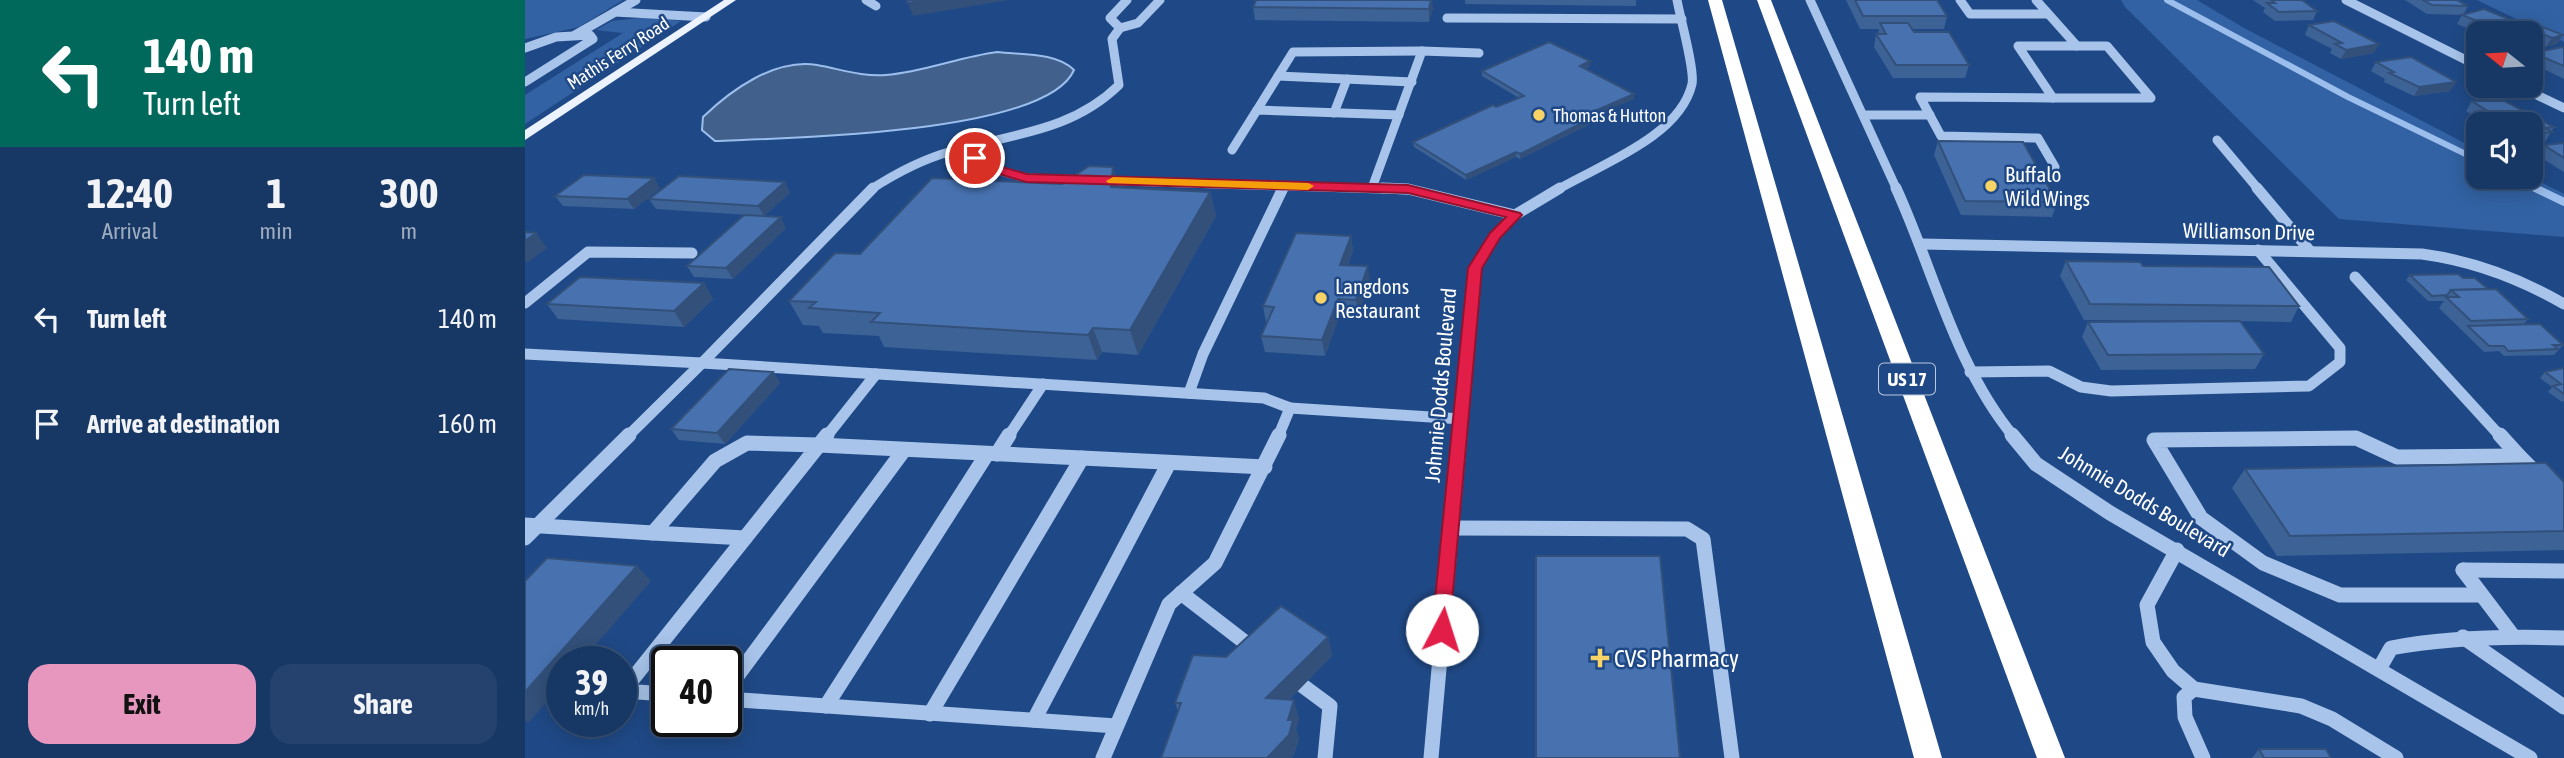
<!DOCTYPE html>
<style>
body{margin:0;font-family:"Asap Condensed",sans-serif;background:#24426d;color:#f1f3f6;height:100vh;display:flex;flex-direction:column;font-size:26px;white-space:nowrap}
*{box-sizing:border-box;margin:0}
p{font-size:23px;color:#9eacbf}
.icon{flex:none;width:38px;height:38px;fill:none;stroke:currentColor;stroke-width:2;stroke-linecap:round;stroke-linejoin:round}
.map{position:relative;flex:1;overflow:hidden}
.details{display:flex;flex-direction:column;background:#173764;width:525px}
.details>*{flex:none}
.guide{background:#00695c;color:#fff;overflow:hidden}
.needle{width:46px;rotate:288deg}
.controls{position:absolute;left:1941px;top:21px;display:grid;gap:14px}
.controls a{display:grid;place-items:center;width:77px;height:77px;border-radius:14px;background:#173764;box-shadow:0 4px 18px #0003,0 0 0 2px #365178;font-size:35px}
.speed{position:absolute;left:21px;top:646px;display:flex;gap:14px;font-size:35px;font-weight:700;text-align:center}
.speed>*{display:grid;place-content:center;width:91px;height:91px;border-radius:50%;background:#173764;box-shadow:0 4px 18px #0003,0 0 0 2px #365178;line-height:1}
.speed small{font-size:18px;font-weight:400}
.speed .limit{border:4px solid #111;border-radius:10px;background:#fff;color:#111}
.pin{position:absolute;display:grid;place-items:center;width:60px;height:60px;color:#fff;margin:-30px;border:4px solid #fff;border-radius:50%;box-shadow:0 2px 7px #0007}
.me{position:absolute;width:77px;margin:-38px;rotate:5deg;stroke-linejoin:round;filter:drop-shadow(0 0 5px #0008)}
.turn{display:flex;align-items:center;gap:24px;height:147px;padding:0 28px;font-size:32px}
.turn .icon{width:91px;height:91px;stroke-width:2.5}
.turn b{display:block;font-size:49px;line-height:60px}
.eta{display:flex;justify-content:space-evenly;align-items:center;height:119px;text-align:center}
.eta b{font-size:42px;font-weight:700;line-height:49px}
.button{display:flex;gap:14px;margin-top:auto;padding:14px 28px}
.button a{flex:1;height:80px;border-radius:21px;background:#e797bd;color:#111;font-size:28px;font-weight:700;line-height:80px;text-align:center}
.button a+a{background:#24426d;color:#f1f3f6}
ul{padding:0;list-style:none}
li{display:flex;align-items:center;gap:21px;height:105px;padding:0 28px}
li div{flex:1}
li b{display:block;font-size:26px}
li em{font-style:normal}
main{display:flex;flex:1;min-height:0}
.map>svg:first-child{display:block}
</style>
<main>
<section class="details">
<div class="guide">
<div class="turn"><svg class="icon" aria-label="left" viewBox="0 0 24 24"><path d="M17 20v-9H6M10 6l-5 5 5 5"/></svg><div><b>140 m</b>Turn left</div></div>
</div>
<div class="eta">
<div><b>12:40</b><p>Arrival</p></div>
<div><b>1</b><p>min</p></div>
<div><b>300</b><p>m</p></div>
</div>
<ul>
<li><svg class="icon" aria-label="left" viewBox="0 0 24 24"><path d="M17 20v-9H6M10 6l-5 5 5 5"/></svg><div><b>Turn left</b></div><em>140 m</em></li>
<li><svg class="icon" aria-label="arrive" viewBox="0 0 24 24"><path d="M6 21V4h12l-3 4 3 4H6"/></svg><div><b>Arrive at destination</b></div><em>160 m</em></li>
</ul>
<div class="button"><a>Exit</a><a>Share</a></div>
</section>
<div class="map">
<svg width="2039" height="758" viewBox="0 0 2039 758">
<rect width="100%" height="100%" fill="#1f4986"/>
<!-- green -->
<g fill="#3262a3">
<polygon points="0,0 98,0 54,27 0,39"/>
<polygon points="1596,0 1672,0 1719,28 1953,150 1953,177 2006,177 2039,194 2039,237 1814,219 1600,7"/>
<polygon points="1952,0 2039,0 2039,42"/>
<polygon points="123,17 156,21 0,124 0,95 98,33 71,30 87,21"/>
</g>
<!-- water -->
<path fill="#41608c" stroke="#9bbeec" stroke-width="2" d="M472,52C496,55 531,52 549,70C521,135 257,138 190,141L177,130L178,117C206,90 250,58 292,65C315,69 337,77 361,75C399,72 434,57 472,52Z"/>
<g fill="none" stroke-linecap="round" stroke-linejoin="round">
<!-- stream-far1 -->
<g stroke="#9bbeec" stroke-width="6">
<polyline points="1642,0 1823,97 1953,160"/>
<polyline points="1987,177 2014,190"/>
</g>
<!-- stream -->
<polyline stroke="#9bbeec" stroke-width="8" points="2010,188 2039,202"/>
<!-- minor-far2 -->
<g stroke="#a8c4ea" stroke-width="9">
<polyline points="341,0 351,6"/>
<polyline points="1285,0 1372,190"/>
<polyline points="1435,0 1445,14 1523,14"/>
<polyline points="1511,0 1552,46 1493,46 1528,98 1395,97 1416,136 1513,138 1530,167"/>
<polyline points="1821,0 1953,66"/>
<polyline points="90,12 181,17"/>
<polyline points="922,18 1157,19"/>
<polyline points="595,28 585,18 602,0"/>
<polyline points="50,35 111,0"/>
<polyline points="0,48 31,37 65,35 68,39 0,82"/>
<polyline points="753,76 887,82"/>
<polyline points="1993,86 2039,108"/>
<polyline points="1528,98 1626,98 1582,46 1552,46"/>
<polyline points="732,110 768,52 897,51"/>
<polyline points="809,113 822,79"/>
<polyline points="1338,115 1405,115"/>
<polyline points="1692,140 1734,190"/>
<polyline points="436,148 465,168 501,178 887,190"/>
<polyline points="707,150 732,110 874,115"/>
<polyline points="847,188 897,51 954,53"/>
<path d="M345,190C371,173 398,159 427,151C488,134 547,131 594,85L587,39L595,28L613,23L635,0"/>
<polyline points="757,190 759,186"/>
<path d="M1032,190C1074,165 1155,137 1167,84C1170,70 1155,17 1152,0"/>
</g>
<!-- minor-far1 -->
<g stroke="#a8c4ea" stroke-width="11">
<polyline points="348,188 177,363 739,398 765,408"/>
<polyline points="857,188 883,189 990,215"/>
<path d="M1371,188C1409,271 1430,366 1489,437"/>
<polyline points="1732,188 1785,251"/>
<path d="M1397,244L1897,254C1949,261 1994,278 2039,304"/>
<polyline points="1830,277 1976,437"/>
<polyline points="0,303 63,252 167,253"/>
<polyline points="0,354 177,363"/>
<polyline points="1445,372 1524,371 1556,387 1586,391 1784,386 1815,362 1815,348 1733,250"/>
<polyline points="664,393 678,354 758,188"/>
<polyline points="102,437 177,363"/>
<polyline points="301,437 351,374"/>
<polyline points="483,437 518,384"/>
<polyline points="753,437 765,408 937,419"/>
<polyline points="935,437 950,268 970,236 990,215 1035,188"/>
</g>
<!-- minor -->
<g stroke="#a8c4ea" stroke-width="15">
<polyline points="1487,435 1511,464 1585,513 2005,758"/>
<polyline points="1975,435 1994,456"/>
<polygon points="222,443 294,445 220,538 128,533 190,461"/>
<polyline points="294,445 740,467"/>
<polyline points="294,445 302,435"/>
<polyline points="472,454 484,435"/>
<polyline points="0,525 128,533"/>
<polyline points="926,528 1162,529 1178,539 1207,758"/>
<polyline points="0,538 104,435"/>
<polyline points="1652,550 1622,605 1628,642 1648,671 1669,689 1776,706 1807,719 1871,758"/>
<polyline points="1938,570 2039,571"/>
<polyline points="1938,570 1988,636"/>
<polyline points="656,593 730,650"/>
<polyline points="1956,595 1815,595 1738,563 1676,518 1629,440 1831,438 1872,457 1994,456 2012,474"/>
<polyline points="1938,637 2039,707"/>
<path d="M1854,669L1866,648C1924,637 1981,636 2039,638"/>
<polyline points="778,686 805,706 800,758"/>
<polyline points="1669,689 1659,697 1660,717 1678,758"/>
<polyline points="201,691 379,450"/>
<polyline points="142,694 98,691 220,538"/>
<polyline points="201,699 591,726"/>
<polyline points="301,706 462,454"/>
<polyline points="405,714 557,458"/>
<polyline points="509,720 644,463"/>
<polyline points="578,758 644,604 690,563 754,435"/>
<polyline points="906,758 935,435"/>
</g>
<!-- major -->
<polygon fill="#ecf2fe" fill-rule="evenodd" points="199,0 211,0 0,140 0,130"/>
<!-- highway -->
<g fill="#fff" fill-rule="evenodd">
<polygon points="1183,0 1197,0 1417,758 1389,758"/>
<polygon points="1232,0 1246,0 1540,758 1512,758"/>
</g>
</g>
<!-- wall -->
<g fill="#3d6296">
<polygon points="940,0 1111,0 1111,6 940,4"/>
<polygon points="1321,0 1412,0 1422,16 1419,29 1387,29 1389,32 1444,65 1440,78 1368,78 1349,47 1351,34 1353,34 1354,29 1335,29"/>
<polygon points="1728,0 1777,0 1792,11 1788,20 1750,21 1738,12 1740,8"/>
<polygon points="1880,0 1935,0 1935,1 1943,6 1938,15 2001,26 2038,35 2032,44 2021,47 2010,43 2006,44 2006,33 1954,33 1932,24 1937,15 1902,14"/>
<polygon points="728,7 908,8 904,22 730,20"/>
<polygon points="1784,25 1849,53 1816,59 1805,53 1807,49 1780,35"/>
<polygon points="2039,48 2039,79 2006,63 2006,56 2008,53"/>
<polygon points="1851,62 1931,82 1925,91 1889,96 1859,82 1860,79 1846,71"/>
<polygon points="1065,66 1060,69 1109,94 1109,99 1070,115 1071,121 995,159 991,157 941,180 889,147 888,142 994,98 957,76 957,71"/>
<polygon points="1947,101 2029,127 2020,142 2006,144 2006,124 1961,124 1941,111"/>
<polygon points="1413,141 1532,202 1527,217 1436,215 1409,155"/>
<polygon points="2039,143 2039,172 2012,155 2019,145"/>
<polygon points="260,182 265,193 239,216 131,209 124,199"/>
<polygon points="135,188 109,209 38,206 30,196"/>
<polygon points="595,188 685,192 691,216 613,355 577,352 572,360 359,347 354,336 298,333 294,326 278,325 264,301 335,254"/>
<polygon points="261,228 208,279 169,277 162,266"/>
<polygon points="826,236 828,251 823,265 845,281 833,315 815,314 800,356 740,352 736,336 743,322 741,322 738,306"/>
<polygon points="1541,261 1618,266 1774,306 1766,322 1715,321 1739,354 1730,369 1576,370 1557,337 1563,322 1709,321 1559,320 1535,276"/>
<polygon points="1885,275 1938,278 1963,289 2003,319 1999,324 2038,345 2029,355 1979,356 1974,351 1959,352 1914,308 1919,301 1903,301 1881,280"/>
<polygon points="179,283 188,299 159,327 33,319 22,304"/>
<polygon points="2039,368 2039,401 2037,402 2023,392 2027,387 2015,378 2020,372"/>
<polygon points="248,372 255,383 200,444 154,440 146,429"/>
<polygon points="1720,469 2039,482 2039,550 1752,556 1707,488"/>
<polygon points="803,637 807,656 764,700 774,719 771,729 774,739 769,754 766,758 636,758 653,711 650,703 701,657"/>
<polygon points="1734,749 1806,758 1727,758"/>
</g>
<!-- shaded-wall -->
<g fill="#32507a">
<polygon points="403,0 484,0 388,16 383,3"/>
<polygon points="906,0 907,0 908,8 904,22 904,9"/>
<polygon points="2015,33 2010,43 2006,44 2006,36"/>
<polygon points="2038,35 2032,44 2021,47 2027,38"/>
<polygon points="1854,44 1849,53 1816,59 1821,50"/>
<polygon points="1065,61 1065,66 1055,71 1055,66"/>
<polygon points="1931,82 1925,91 1889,96 1894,87"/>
<polygon points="1109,94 1109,99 1065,118 1065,113"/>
<polygon points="1071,116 1071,121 995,159 995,154"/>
<polygon points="991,152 991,157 941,180 941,175"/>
<polygon points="588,167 595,190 586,187"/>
<polygon points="129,178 135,188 109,209 102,199"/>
<polygon points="260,182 265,193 239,216 233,206"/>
<polygon points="685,192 691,216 613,355 605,330"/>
<polygon points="256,217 261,228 208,279 201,268"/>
<polygon points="11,233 22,248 2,263 0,260 0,241"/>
<polygon points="826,236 828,251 817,280 815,265"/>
<polygon points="843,266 845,281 833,315 831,300"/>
<polygon points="179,283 188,299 159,327 149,311"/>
<polygon points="813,299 815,314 800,356 797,340"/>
<polygon points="568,328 577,352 572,360 563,335"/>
<polygon points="248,372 255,383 200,444 192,433"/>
<polygon points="112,566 126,581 56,662 37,662 37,684 3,723 0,720 0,692"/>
<polygon points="803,637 807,656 747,717 741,698"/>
<polygon points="769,700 774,719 771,729 774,739 769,754 766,758 742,758 763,720"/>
</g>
<!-- building -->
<g fill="#4772af" stroke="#32507a" stroke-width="2">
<polygon points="382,0 403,0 383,3"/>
<polygon points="731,0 906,0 904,9 728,7"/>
<polygon points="1330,0 1412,0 1422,16 1338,16"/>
<polygon points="1746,0 1777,0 1792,11 1754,12 1742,3 1750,3"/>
<polygon points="1898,0 1932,0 1943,6 1907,5"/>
<polygon points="1959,9 2001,26 2010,24 2038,35 2027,38 2015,33 2006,36 2006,33 1982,33 1937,15"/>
<polygon points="1809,21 1854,44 1821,50 1810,44 1817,43 1784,25"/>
<polygon points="1355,23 1383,23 1389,32 1424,32 1444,65 1371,65 1351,34 1361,34"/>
<polygon points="1024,42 1065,61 1055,66 1109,94 1065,113 1071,116 995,154 991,152 941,175 888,142 968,105 971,107 999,96 957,71"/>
<polygon points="2037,47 2039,48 2039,66 2008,53"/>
<polygon points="1886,57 1931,82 1894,87 1864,73 1869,72 1851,62"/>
<polygon points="1947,101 1980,101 2029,127 2019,128 2027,132 2006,134 2006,124 1969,124 1981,123"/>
<polygon points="1413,141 1498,142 1532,202 1440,201"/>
<polygon points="2039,143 2039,158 2019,145"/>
<polygon points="564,166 588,167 586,187 685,192 605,330 568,328 563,335 346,322 355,313 284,308 291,302 264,301 310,253 335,254 407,178 537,184"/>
<polygon points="59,175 129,178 102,199 30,196"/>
<polygon points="154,176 260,182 233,206 124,199"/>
<polygon points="219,215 256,217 201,268 162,266"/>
<polygon points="0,232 11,233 0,241"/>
<polygon points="771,233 826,236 815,265 843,266 831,300 813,299 797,340 736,336 749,307 738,306"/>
<polygon points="1541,261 1615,262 1618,266 1744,267 1774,306 1565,304"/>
<polygon points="1933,274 1938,278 1950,278 1963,289 1926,290 1922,295 1907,296 1885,275"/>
<polygon points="55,277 179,283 149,311 22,304"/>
<polygon points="1971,289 2003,319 1946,321 1921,297 1934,297 1926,290"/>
<polygon points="1715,321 1739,354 1583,355 1563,322"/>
<polygon points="2015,324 2038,345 2028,345 2033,349 1983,351 1979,346 1964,346 1943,326"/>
<polygon points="2039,368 2039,394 2028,386 2036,384 2020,372"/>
<polygon points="204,369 248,372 192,433 146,429"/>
<polygon points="2021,463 2039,482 2039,531 1765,536 1720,469"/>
<polygon points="1011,556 1135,556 1155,758 1011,758"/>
<polygon points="22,558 112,566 0,692 0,581"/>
<polygon points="756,606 803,637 741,698 769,700 763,720 768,720 764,735 742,758 636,758 656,703 650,703 668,655 701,657"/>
<polygon points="1734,749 1801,749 1806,758 1739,758"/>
</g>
<!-- route -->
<polygon fill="#e11d48" stroke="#92132f" stroke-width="2" points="450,154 470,165 502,174 883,185 995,213 997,215 975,238 957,268 924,636 910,636 907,630 943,268 965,233 981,217 883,193 501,182 461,170 444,158"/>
<!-- slow -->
<polygon fill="#f59e0b" points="588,177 783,183 789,186 783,190 583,183 581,181"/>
<!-- markers -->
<g fill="#f8d367" stroke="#1f4986" stroke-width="2.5">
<circle cx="1014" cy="115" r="7"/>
<circle cx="1466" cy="186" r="7"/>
<circle cx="796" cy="298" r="7"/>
<path d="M1071.5 647.5h7v7h7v7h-7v7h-7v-7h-7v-7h7z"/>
</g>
<g text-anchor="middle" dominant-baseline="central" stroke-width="5" stroke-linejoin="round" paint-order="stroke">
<!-- far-street labels -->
<g font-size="18" fill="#fff" stroke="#1f4986">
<text transform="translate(93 53) rotate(-33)">Mathis Ferry Road</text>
</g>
<!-- far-poi labels -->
<g font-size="18" fill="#fff" stroke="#1f4986" text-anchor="start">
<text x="1028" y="115">Thomas &amp; Hutton</text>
</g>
<!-- shield labels -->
<rect fill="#1f4986" stroke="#bcc8db" stroke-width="2" x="1354" y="363.5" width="56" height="31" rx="5"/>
<g font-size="19" font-weight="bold" fill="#fff">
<text x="1382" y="379">US 17</text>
</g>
<!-- poi labels -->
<g font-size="21" fill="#fff" stroke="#1f4986" text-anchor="start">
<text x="1480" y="174">Buffalo<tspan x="1480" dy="24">Wild Wings</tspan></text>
<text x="810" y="286">Langdons<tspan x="810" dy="24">Restaurant</tspan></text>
</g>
<!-- street labels -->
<g font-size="21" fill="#fff" stroke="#1f4986">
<text transform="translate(1724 231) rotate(1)">Williamson Drive</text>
<text transform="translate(915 385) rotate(-85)">Johnnie Dodds Boulevard</text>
<text transform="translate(1620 501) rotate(31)">Johnnie Dodds Boulevard</text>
</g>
<!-- near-poi labels -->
<g font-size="24" fill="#fff" stroke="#1f4986" text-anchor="start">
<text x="1089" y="658">CVS Pharmacy</text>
</g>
</g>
</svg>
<div class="controls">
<a><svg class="needle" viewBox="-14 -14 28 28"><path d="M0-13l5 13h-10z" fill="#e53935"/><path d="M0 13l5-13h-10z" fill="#9eacbf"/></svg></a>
<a><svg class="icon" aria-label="sound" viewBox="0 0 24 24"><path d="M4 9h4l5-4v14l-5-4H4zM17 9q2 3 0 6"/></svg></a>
</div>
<div class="speed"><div>39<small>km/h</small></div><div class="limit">40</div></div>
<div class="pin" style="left:450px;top:158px;background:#d93025"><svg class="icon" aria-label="arrive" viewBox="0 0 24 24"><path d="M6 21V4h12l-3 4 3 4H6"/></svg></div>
<svg class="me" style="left:917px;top:630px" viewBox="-20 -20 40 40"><circle r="19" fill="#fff"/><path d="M0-13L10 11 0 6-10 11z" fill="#e11d48"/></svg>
</div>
</main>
